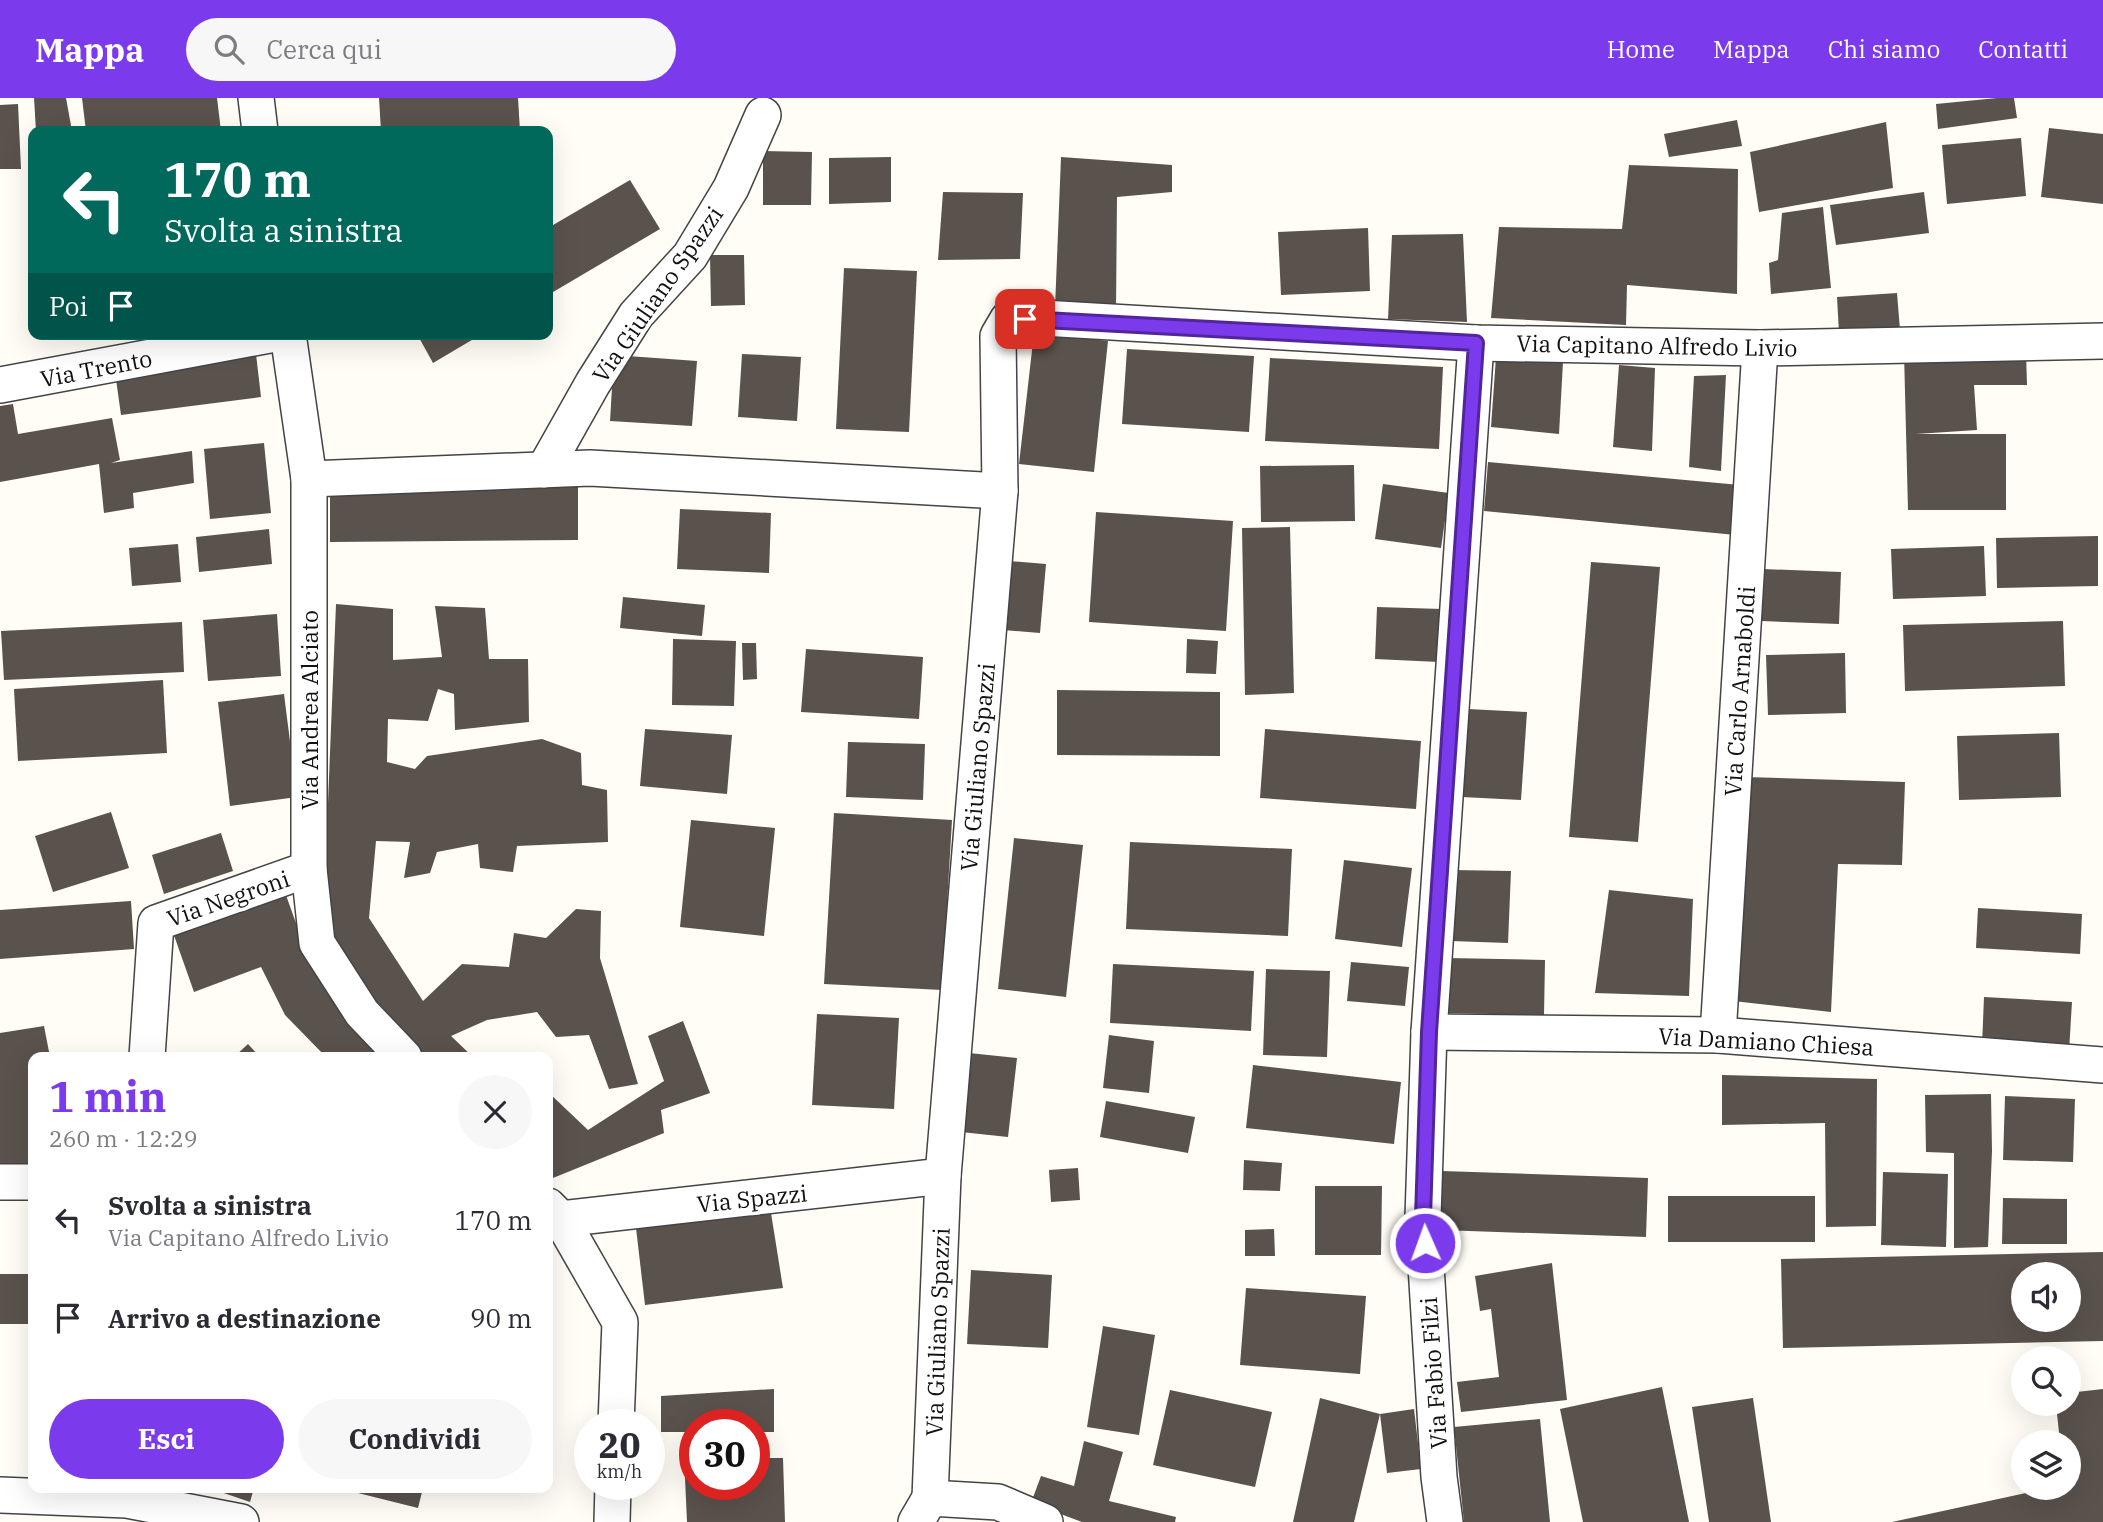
<!DOCTYPE html>
<html lang="it">
<meta charset="utf-8">
<style>
body{margin:0;font-family:"IBM Plex Serif",serif;background:#f7f7f7;color:#2b2b33;height:100vh;display:flex;flex-direction:column;font-size:26px;white-space:nowrap}
*{box-sizing:border-box;margin:0}
p{font-size:23px;color:#7c7c81}
.icon{flex:none;width:38px;height:38px;fill:none;stroke:currentColor;stroke-width:2;stroke-linecap:round;stroke-linejoin:round}
.map{position:relative;flex:1;overflow:hidden}
.details{position:absolute;left:28px;top:954px;width:525px;height:441px;display:flex;flex-direction:column;background:#fff;border-radius:14px;box-shadow:0 7px 28px #0002}
.details>*{flex:none}
.top-card{position:absolute;left:28px;top:28px;width:525px;height:214px;border-radius:14px;box-shadow:0 7px 28px #0002;background:#00695c;color:#fff;overflow:hidden}
.controls{position:absolute;left:2011px;top:1164px;display:grid;gap:14px}
.controls a{display:grid;place-items:center;width:70px;height:70px;border-radius:50%;background:#fff;box-shadow:0 7px 28px #0002;font-size:35px}
.speed{position:absolute;left:574px;top:1311px;display:flex;gap:14px;font-size:35px;font-weight:700;text-align:center}
.speed>*{display:grid;place-content:center;width:91px;height:91px;border-radius:50%;background:#fff;box-shadow:0 7px 28px #0002;line-height:1}
.speed small{font-size:18px;font-weight:400}
.speed .limit{border:10px solid #d22;background:#fff;color:#111}
.pin{position:absolute;display:grid;place-items:center;width:60px;height:60px;color:#fff;margin:-30px;border-radius:14px;box-shadow:0 4px 10px #0006}
.me{position:absolute;width:77px;margin:-38px;rotate:358deg;stroke-linejoin:round;filter:drop-shadow(0 0 5px #0008)}
.turn{display:flex;align-items:center;gap:24px;height:147px;padding:0 21px;font-size:32px}
.turn .icon{width:91px;height:91px;stroke-width:2.5}
.turn b{display:block;font-size:49px;line-height:60px}
.then{display:flex;align-items:center;height:66px;padding:0 21px;background:#0003;gap:14px;font-size:26px}
.round{display:grid;place-items:center;flex:none;width:74px;height:74px;border-radius:37px;background:#f7f7f7}
.headline{display:flex;align-items:center;justify-content:space-between;height:119px;padding:0 21px}
h1{font-size:42px;font-weight:700;line-height:52px;color:#7c3aed}
.cta{display:flex;gap:14px;margin-top:auto;padding:14px 21px}
.cta a{flex:1;height:80px;border-radius:42px;background:#7c3aed;color:#fff;font-size:28px;font-weight:700;line-height:80px;text-align:center}
.cta a+a{background:#f7f7f7;color:#2b2b33}
ul{padding:0;list-style:none}
li{display:flex;align-items:center;gap:21px;height:98px;padding:0 21px}
li div{flex:1}
li b{display:block;font-size:26px}
li em{font-style:normal}
header{display:flex;align-items:center;gap:42px;box-sizing:border-box;height:98px;padding:0 35px;background:#7c3aed;color:#fff}
header strong{font-size:33px}
nav{display:flex;gap:38px;margin-inline-start:auto;font-size:24px}
.search{width:490px;height:63px;background:#f7f7f7;display:flex;align-items:center;gap:18px;box-sizing:border-box;padding:0 24px;border-radius:38px;color:#7c7c81;font-size:26px}
.map>svg:first-child{display:block}
</style>
<header>
<strong>Mappa</strong>
<div class="search"><svg class="icon" aria-label="search" viewBox="0 0 24 24"><circle cx="10" cy="10" r="6"/><path d="M15 15l6 6"/></svg>Cerca qui</div>
<nav><a>Home</a><a>Mappa</a><a>Chi siamo</a><a>Contatti</a></nav>
</header>
<div class="map">
<svg width="2103" height="1424" viewBox="0 0 2103 1424">
<rect width="100%" height="100%" fill="#fffdf5"/>
<!-- building -->
<g fill="#5a524d" fill-rule="evenodd">
<polygon points="34,0 66,0 72,33 36,33"/>
<polygon points="82,0 217,0 221,33 86,33"/>
<polygon points="379,0 518,0 520,33 381,33"/>
<polygon points="1997,0 2014,0 2017,20 1938,31 1936,6"/>
<polygon points="18,6 21,71 0,71 0,7"/>
<polygon points="1737,22 1742,48 1669,59 1664,36"/>
<polygon points="1886,24 1893,90 1759,114 1750,54"/>
<polygon points="2049,30 2103,36 2103,106 2041,99"/>
<polygon points="2021,40 2026,98 1947,106 1942,47"/>
<polygon points="763,53 812,54 811,107 763,107"/>
<polygon points="891,59 891,104 829,106 829,60"/>
<polygon points="1061,59 1172,67 1172,94 1117,99 1116,213 1055,210"/>
<polygon points="1629,67 1738,71 1737,196 1627,187 1626,227 1491,220 1499,129 1622,131"/>
<polygon points="630,82 660,131 548,197 548,130"/>
<polygon points="943,94 1023,95 1020,161 938,162"/>
<polygon points="1924,94 1929,135 1836,147 1830,107"/>
<polygon points="1823,109 1831,190 1771,196 1769,165 1778,162 1782,115"/>
<polygon points="1368,130 1370,193 1281,197 1278,134"/>
<polygon points="1463,136 1467,224 1388,221 1392,137"/>
<polygon points="710,157 744,157 745,207 711,208"/>
<polygon points="844,170 917,173 909,334 836,331"/>
<polygon points="1897,195 1900,232 1839,235 1837,199"/>
<polygon points="1034,235 1108,243 1094,374 1019,366"/>
<polygon points="417,236 482,236 433,265"/>
<polygon points="1127,251 1254,258 1249,334 1122,326"/>
<polygon points="2026,254 2027,287 1974,287 1977,332 1916,336 2006,336 2006,412 1908,412 1904,255"/>
<polygon points="256,256 261,299 121,317 115,274"/>
<polygon points="742,256 801,259 797,323 738,319"/>
<polygon points="614,257 697,263 692,328 610,323"/>
<polygon points="1496,259 1563,264 1559,336 1491,329"/>
<polygon points="1270,260 1443,269 1439,351 1265,343"/>
<polygon points="1619,267 1655,270 1652,353 1613,349"/>
<polygon points="1726,277 1721,373 1689,369 1694,278"/>
<polygon points="13,306 18,336 112,320 120,362 111,365 192,353 194,385 133,395 134,410 104,415 99,366 0,384 0,308"/>
<polygon points="264,345 271,415 210,421 204,351"/>
<polygon points="1488,364 1740,387 1736,437 1484,413"/>
<polygon points="1354,367 1355,423 1261,424 1260,368"/>
<polygon points="578,382 578,442 330,444 330,383"/>
<polygon points="1383,386 1449,395 1441,450 1375,441"/>
<polygon points="680,411 771,415 769,475 677,471"/>
<polygon points="1096,414 1233,423 1226,533 1089,524"/>
<polygon points="1290,429 1294,595 1245,597 1242,430"/>
<polygon points="269,431 272,466 199,474 196,439"/>
<polygon points="2098,438 2098,488 1997,490 1996,440"/>
<polygon points="178,446 181,484 132,488 129,450"/>
<polygon points="1984,448 1986,498 1893,501 1891,451"/>
<polygon points="1009,463 1046,466 1040,535 1003,532"/>
<polygon points="1591,464 1660,469 1638,744 1569,739"/>
<polygon points="1763,471 1841,474 1839,526 1761,523"/>
<polygon points="623,499 705,507 702,538 620,530"/>
<polygon points="336,506 393,511 393,562 442,559 435,508 485,510 489,561 528,561 529,624 455,632 454,596 438,591 428,623 388,621 387,664 415,671 427,658 542,641 581,655 582,687 607,692 608,744 517,748 513,774 480,770 478,746 437,754 430,775 404,780 410,744 376,743 369,820 423,903 462,866 509,869 514,835 546,840 576,811 601,813 600,860 638,986 609,991 589,937 556,939 537,914 487,922 451,938 473,959 417,959 369,912 323,829"/>
<polygon points="1377,509 1442,511 1439,564 1375,561"/>
<polygon points="277,516 281,578 208,583 203,522"/>
<polygon points="2063,523 2065,588 1905,593 1903,527"/>
<polygon points="182,524 184,574 4,582 1,533"/>
<polygon points="673,541 736,543 734,608 672,607"/>
<polygon points="1187,541 1218,543 1216,576 1186,575"/>
<polygon points="742,545 756,545 757,581 743,582"/>
<polygon points="806,551 923,559 919,621 801,614"/>
<polygon points="1845,555 1846,615 1768,617 1766,557"/>
<polygon points="163,582 167,655 18,663 14,591"/>
<polygon points="1057,592 1220,594 1220,658 1057,657"/>
<polygon points="284,596 297,699 230,708 218,604"/>
<polygon points="1468,611 1527,614 1521,702 1462,699"/>
<polygon points="645,631 732,637 727,696 640,688"/>
<polygon points="1265,631 1421,643 1416,711 1260,700"/>
<polygon points="2059,635 2061,699 1959,702 1957,638"/>
<polygon points="848,644 925,646 923,702 846,699"/>
<polygon points="1745,679 1905,684 1902,767 1838,766 1831,914 1733,903"/>
<polygon points="111,714 129,770 53,794 35,738"/>
<polygon points="834,715 952,722 942,892 824,886"/>
<polygon points="691,722 775,730 764,838 680,829"/>
<polygon points="221,735 233,773 164,796 152,757"/>
<polygon points="1014,740 1083,747 1066,899 998,891"/>
<polygon points="1130,744 1292,751 1288,838 1126,831"/>
<polygon points="1344,762 1412,770 1402,849 1335,841"/>
<polygon points="1453,772 1511,773 1508,845 1451,843"/>
<polygon points="282,786 306,853 327,895 388,959 326,959 285,917 261,869 194,894 170,826"/>
<polygon points="1609,792 1693,801 1689,898 1595,895"/>
<polygon points="131,803 134,851 0,861 0,812"/>
<polygon points="1978,810 2082,816 2080,856 1976,850"/>
<polygon points="1448,860 1545,862 1544,917 1446,915"/>
<polygon points="1351,864 1409,869 1405,908 1347,903"/>
<polygon points="1113,866 1254,873 1251,933 1110,925"/>
<polygon points="1266,871 1330,873 1327,959 1263,957"/>
<polygon points="1984,899 2072,904 2069,953 1982,948"/>
<polygon points="817,916 899,920 894,1011 812,1007"/>
<polygon points="683,923 710,995 661,1012 664,1035 548,1082 548,994 588,1032 664,983 648,938"/>
<polygon points="44,928 50,959 33,959 33,1065 0,1066 0,935"/>
<polygon points="1109,937 1154,943 1149,995 1103,990"/>
<polygon points="248,946 260,959 234,959"/>
<polygon points="969,955 1017,960 1008,1039 961,1034"/>
<polygon points="1253,967 1401,984 1394,1046 1246,1030"/>
<polygon points="1722,977 1877,981 1876,1128 1826,1129 1825,1025 1722,1027"/>
<polygon points="1991,996 1992,1053 1988,1149 1954,1150 1954,1055 1926,1054 1925,997"/>
<polygon points="2005,998 2075,1001 2073,1064 2003,1062"/>
<polygon points="1106,1003 1195,1019 1188,1055 1100,1039"/>
<polygon points="1244,1062 1282,1065 1280,1093 1243,1092"/>
<polygon points="1078,1070 1080,1102 1051,1104 1049,1072"/>
<polygon points="1442,1073 1648,1080 1646,1139 1440,1132"/>
<polygon points="1883,1074 1948,1076 1946,1149 1881,1147"/>
<polygon points="1315,1088 1382,1088 1381,1157 1315,1157"/>
<rect x="1668" y="1098" width="147" height="46"/>
<polygon points="2003,1100 2067,1101 2067,1146 2002,1146"/>
<polygon points="771,1115 783,1190 645,1207 636,1130"/>
<polygon points="1274,1131 1275,1158 1245,1158 1245,1132"/>
<path d="M2103,1154V1243L1783,1250L1781,1161ZM2023,1176H2068V1222H2023Z"/>
<polygon points="1552,1165 1567,1302 1461,1314 1457,1284 1499,1279 1491,1211 1480,1213 1475,1178"/>
<polygon points="971,1172 1052,1177 1048,1250 967,1246"/>
<rect x="0" y="1176" width="33" height="50"/>
<polygon points="1246,1190 1366,1198 1360,1276 1240,1267"/>
<polygon points="1103,1228 1155,1237 1139,1337 1087,1329"/>
<polygon points="1662,1289 1689,1424 1583,1424 1560,1311"/>
<polygon points="774,1291 774,1334 754,1334 754,1326 695,1326 695,1334 661,1334 661,1298"/>
<polygon points="2103,1291 2103,1424 1892,1424 2035,1393 2042,1390 2068,1390 2068,1344 2060,1344 2056,1306 2068,1306 2068,1295"/>
<polygon points="1170,1292 1272,1314 1255,1389 1153,1367"/>
<polygon points="1320,1300 1380,1316 1354,1424 1293,1424"/>
<polygon points="1753,1300 1771,1424 1709,1424 1692,1309"/>
<polygon points="1414,1311 1421,1371 1387,1375 1380,1316"/>
<polygon points="1540,1321 1550,1424 1464,1424 1454,1329"/>
<polygon points="1084,1343 1123,1354 1109,1403 1176,1419 1175,1424 1082,1424 1031,1405 1041,1378 1074,1388"/>
<polygon points="684,1358 695,1358 695,1386 754,1386 754,1360 783,1360 785,1424 687,1424"/>
<polygon points="209,1390 254,1390 250,1404"/>
<polygon points="338,1390 423,1390 418,1410"/>
</g>
<g fill="none" stroke-linecap="round" stroke-linejoin="round">
<defs>
<g id="street">
<polyline points="256,0 260,33"/>
<polyline points="288,236 309,381 309,771 317,845 362,915 404,959"/>
<polyline points="0,287 275,236"/>
<polyline points="544,372 593,285 636,217 690,158 731,90 763,17"/>
<polyline points="309,381 590,370 1000,393"/>
<polyline points="1429,934 1718,937 2103,967"/>
<polyline points="1718,937 1760,250"/>
<polyline points="147,959 156,825 309,771"/>
<polyline points="0,1084 33,1084"/>
<polyline points="548,1108 561,1121 620,1224 616,1326"/>
<polyline points="561,1121 943,1078"/>
<polyline points="0,1397 127,1402 241,1424"/>
<polyline points="930,1400 943,1078 1000,393 998,238 1008,221 1042,220 1476,245 1760,250 2103,243"/>
<polyline points="612,1424 613,1386"/>
<polyline points="916,1424 930,1400 998,1404 1045,1424"/>
<polyline points="1445,1424 1439,1379 1423,1119 1429,934 1476,245"/>
</g>
</defs>
<!-- street casing -->
<use href="#street" stroke="#444" stroke-width="38"/>
<!-- street -->
<use href="#street" stroke="#fff" stroke-width="35"/>
</g>
<g fill="none" stroke-linecap="round" stroke-linejoin="round">
<defs>
<polyline id="route" points="1025,221 1476,245 1429,934 1423,1119 1425,1145"/>
</defs>
<!-- route casing -->
<use href="#route" stroke="#51269a" stroke-width="18"/>
<!-- route -->
<use href="#route" stroke="#7c3aed" stroke-width="12"/>
</g>
<g text-anchor="middle" dominant-baseline="central" stroke-width="7" stroke-linejoin="round" paint-order="stroke">
<!-- street labels -->
<g font-size="23" fill="#111" stroke="#fff">
<text transform="translate(657 196) rotate(-55)">Via Giuliano Spazzi</text>
<text transform="translate(1657 247) rotate(1)">Via Capitano Alfredo Livio</text>
<text transform="translate(96 270) rotate(-11)">Via Trento</text>
<text transform="translate(1739 593) rotate(-86)">Via Carlo Arnaboldi</text>
<text transform="translate(309 612) rotate(-90)">Via Andrea Alciato</text>
<text transform="translate(977 669) rotate(-85)">Via Giuliano Spazzi</text>
<text transform="translate(228 800) rotate(-19)">Via Negroni</text>
<text transform="translate(1766 943) rotate(3)">Via Damiano Chiesa</text>
<text transform="translate(752 1100) rotate(-6)">Via Spazzi</text>
<text transform="translate(937 1234) rotate(-88)">Via Giuliano Spazzi</text>
<text transform="translate(1433 1275) rotate(-94)">Via Fabio Filzi</text>
</g>
</g>
</svg>
<div class="controls">
<a><svg class="icon" aria-label="sound" viewBox="0 0 24 24"><path d="M4 9h4l5-4v14l-5-4H4zM17 9q2 3 0 6"/></svg></a>
<a><svg class="icon" aria-label="search" viewBox="0 0 24 24"><circle cx="10" cy="10" r="6"/><path d="M15 15l6 6"/></svg></a>
<a><svg class="icon" aria-label="layers" viewBox="0 0 24 24"><path d="M12 4l9 5-9 5-9-5zM3 14l9 5 9-5"/></svg></a>
</div>
<div class="speed"><div>20<small>km/h</small></div><div class="limit">30</div></div>
<div class="pin" style="left:1025px;top:221px;background:#d93025"><svg class="icon" aria-label="arrive" viewBox="0 0 24 24"><path d="M6 21V4h12l-3 4 3 4H6"/></svg></div>
<svg class="me" style="left:1425px;top:1145px" viewBox="-20 -20 40 40"><circle r="17" fill="#7c3aed" stroke="#fff" stroke-width="3"/><path d="M0-11L8 9 0 5-8 9z" fill="#fff"/></svg>
<div class="top-card">
<div class="turn"><svg class="icon" aria-label="left" viewBox="0 0 24 24"><path d="M17 20v-9H6M10 6l-5 5 5 5"/></svg><div><b>170 m</b>Svolta a sinistra</div></div>
<div class="then">Poi<svg class="icon" aria-label="arrive" viewBox="0 0 24 24"><path d="M6 21V4h12l-3 4 3 4H6"/></svg></div>
</div>
<section class="details">
<div class="headline"><div><h1>1 min</h1><p>260 m · 12:29</p></div><a class="round"><svg class="icon" aria-label="close" viewBox="0 0 24 24"><path d="M6 6l12 12M18 6L6 18"/></svg></a></div>
<ul>
<li><svg class="icon" aria-label="left" viewBox="0 0 24 24"><path d="M17 20v-9H6M10 6l-5 5 5 5"/></svg><div><b>Svolta a sinistra</b><p>Via Capitano Alfredo Livio</p></div><em>170 m</em></li>
<li><svg class="icon" aria-label="arrive" viewBox="0 0 24 24"><path d="M6 21V4h12l-3 4 3 4H6"/></svg><div><b>Arrivo a destinazione</b></div><em>90 m</em></li>
</ul>
<div class="cta"><a>Esci</a><a>Condividi</a></div>
</section>
</div>
